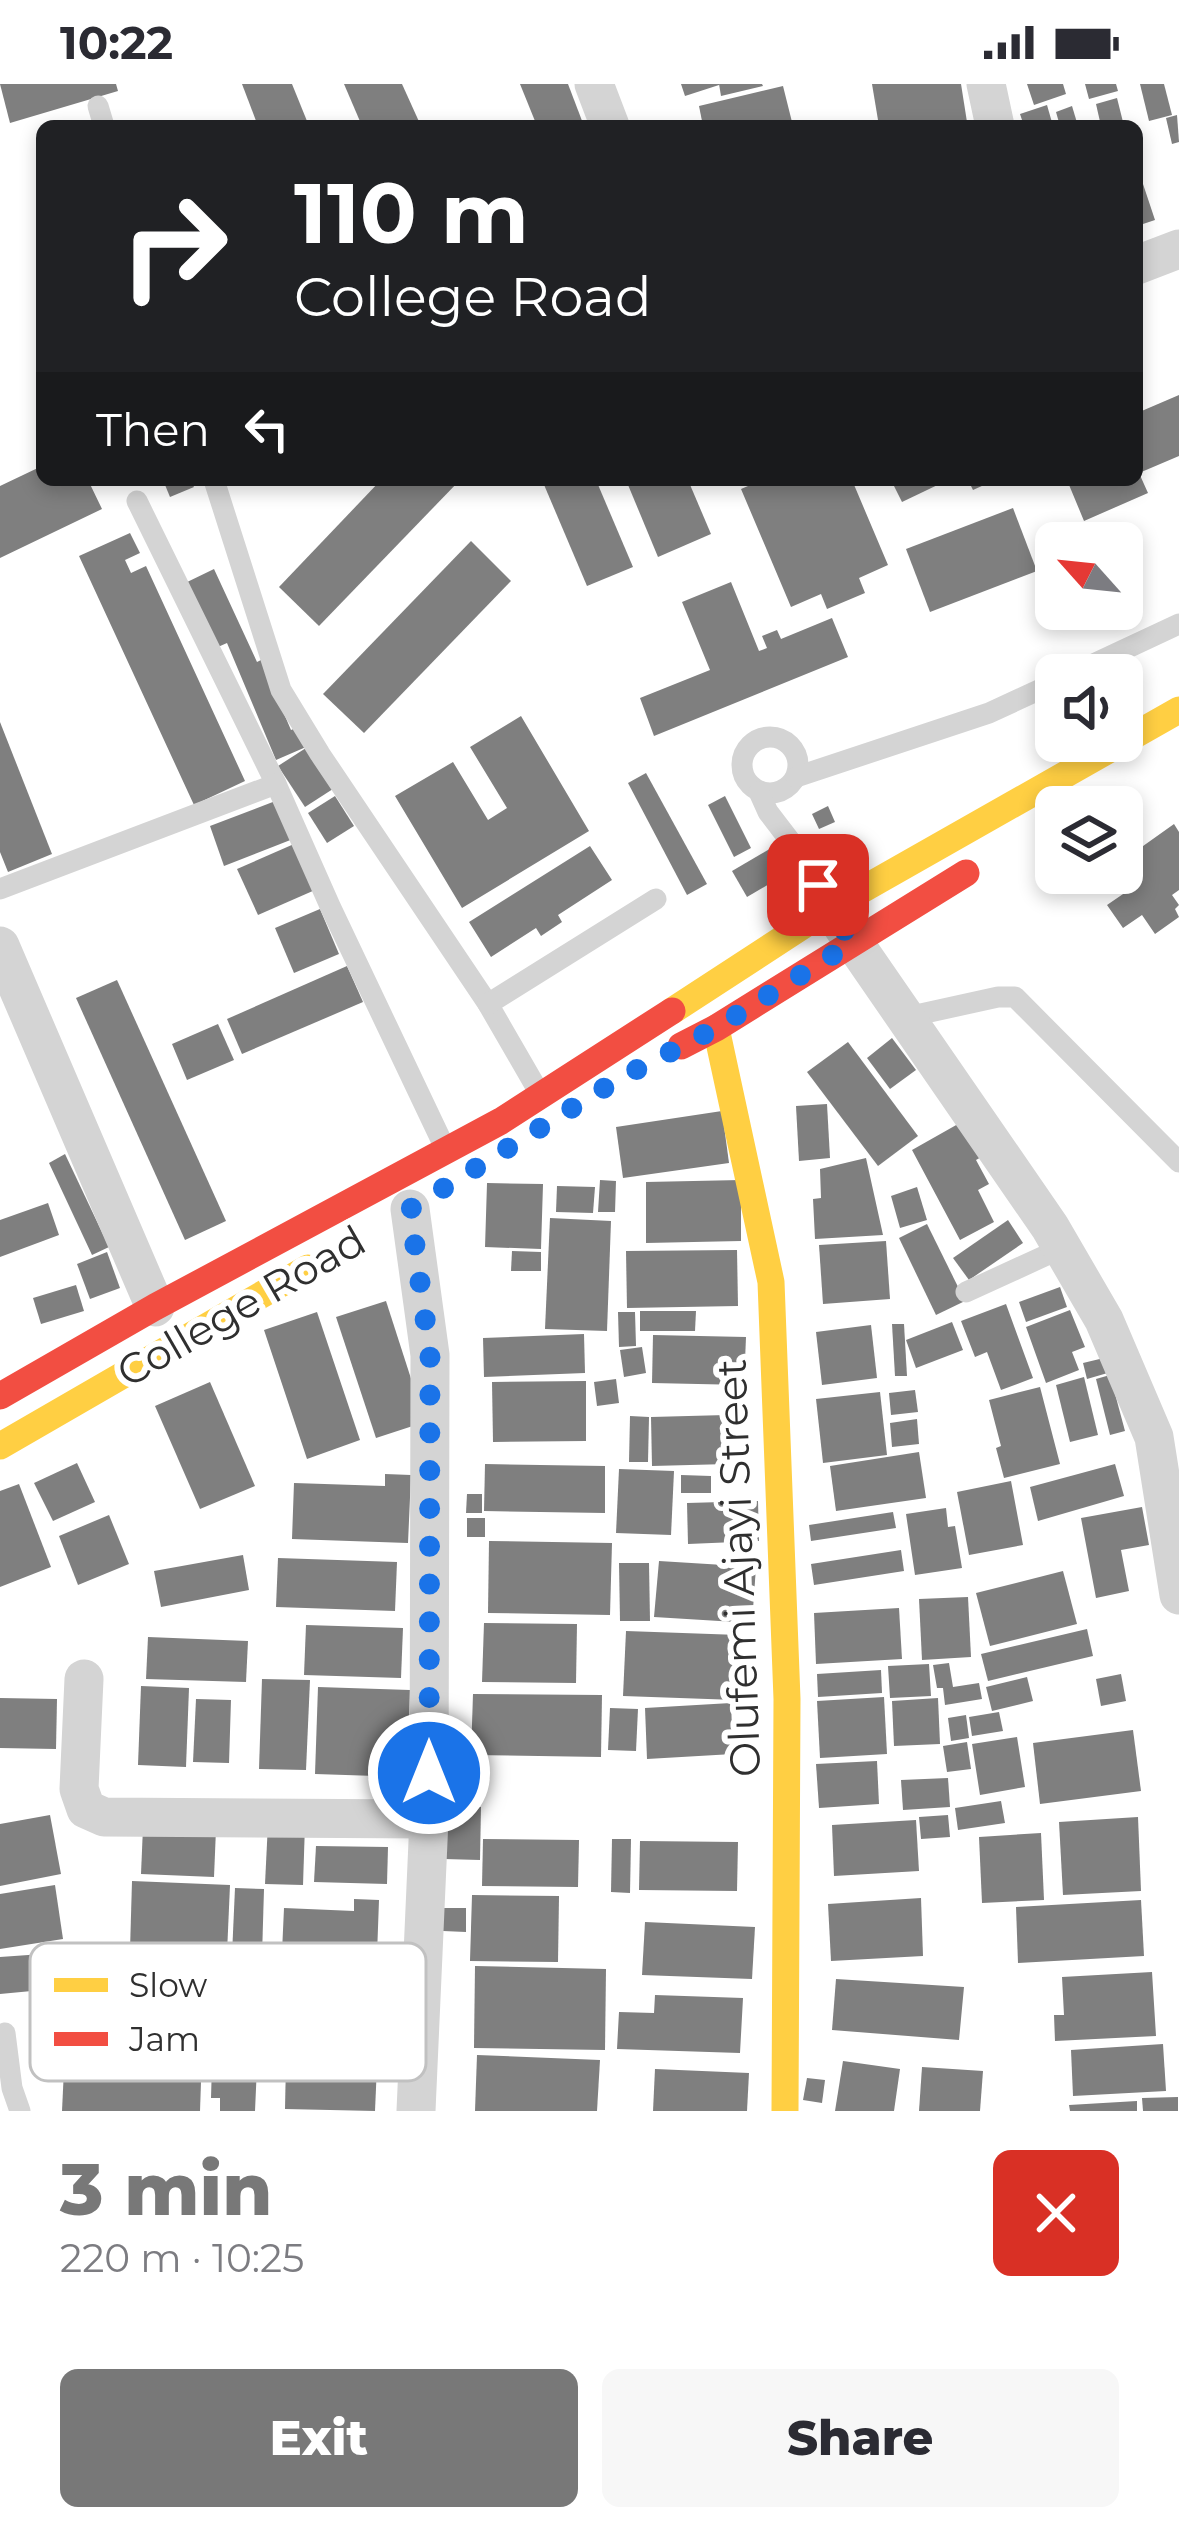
<!DOCTYPE html>
<meta charset="utf-8">
<style>
body{margin:0;font-family:Montserrat,sans-serif;background:#f7f7f7;color:#2b2b33;height:100vh;display:flex;flex-direction:column;font-size:45px;white-space:nowrap}
*{box-sizing:border-box;margin:0}
p{font-size:39px;color:#7c7c81}
.icon{flex:none;width:66px;height:66px;fill:none;stroke:currentColor;stroke-width:2;stroke-linecap:round;stroke-linejoin:round}
.map{position:relative;height:2027px;overflow:hidden}
.panel{display:flex;flex-direction:column;background:#fff;flex:1}
.panel>*{flex:none}
.hud{position:absolute;left:36px;top:36px;width:1107px;height:366px;border-radius:18px;box-shadow:0 6px 18px #0003;background:#202124;color:#fff;overflow:hidden}
.needle{width:78px;rotate:297deg}
.tools{position:absolute;left:1035px;top:438px;display:grid;gap:24px}
.tools a{display:grid;place-items:center;width:108px;height:108px;border-radius:18px;background:#fff;box-shadow:0 6px 18px #0003;font-size:60px}
.pin{position:absolute;display:grid;place-items:center;width:102px;height:102px;color:#fff;margin:-51px;border-radius:24px;box-shadow:0 6px 18px #0006}
.me{position:absolute;width:132px;margin:-66px;rotate:0deg;stroke-linejoin:round;filter:drop-shadow(0 0 9px #0008)}
.turn{display:flex;align-items:center;gap:42px;height:252px;padding:0 60px;font-size:54px}
.turn .icon{width:156px;height:156px;stroke-width:2.5}
.turn b{display:block;font-size:84px;line-height:102px}
.then{display:flex;align-items:center;height:114px;padding:0 60px;background:#0003;gap:24px;font-size:45px}
.round{display:grid;place-items:center;flex:none;width:126px;height:126px;border-radius:18px;background:#f7f7f7}
.overview{display:flex;align-items:center;justify-content:space-between;height:204px;padding:0 60px}
h1{font-size:72px;font-weight:800;line-height:90px;color:#787878}
.primary-button{display:flex;gap:24px;margin-top:auto;padding:24px 60px}
.primary-button a{flex:1;height:138px;border-radius:18px;background:#787878;color:#fff;font-size:48px;font-weight:800;line-height:138px;text-align:center}
.primary-button a+a{background:#f7f7f7;color:#2b2b33}
.status{display:flex;justify-content:space-between;align-items:center;height:84px;padding:0 60px;background:#fff;direction:ltr}
.status svg{height:33px;fill:currentColor}
.map>svg:first-child{display:block}
</style>
<div class="status"><b>10:22</b><svg viewBox="0 0 49 12"><path d="M0 12V9h3v3zM5 12V6h3v6zM10 12V3h3v9zM15 12V0h3v12zM26 1h20v11H26zM47 4h2v5h-2z"/></svg></div>
<div class="map">
<svg width="1179" height="2027" viewBox="0 0 1179 2027">
<rect width="100%" height="100%" fill="#fff"/>
<!-- building -->
<g fill="#7f7f7f">
<polygon points="0,0 116,0 118,7 10,39"/>
<polygon points="242,0 292,0 309,42 258,42"/>
<polygon points="344,0 402,0 421,42 362,42"/>
<polygon points="520,0 568,0 584,42 537,42"/>
<polygon points="681,0 719,0 719,1 685,12"/>
<polygon points="719,0 762,0 763,2 721,12"/>
<polygon points="872,0 961,0 967,38 945,42 879,42"/>
<polygon points="1027,0 1063,0 1066,10 1034,21"/>
<polygon points="1085,0 1116,0 1118,7 1089,15"/>
<polygon points="1140,0 1164,0 1172,31 1149,37"/>
<polygon points="783,2 793,42 703,42 699,22"/>
<polygon points="1117,14 1124,42 1101,42 1096,20"/>
<polygon points="1047,21 1053,42 1024,42 1020,30"/>
<polygon points="1072,22 1078,42 1060,42 1056,28"/>
<polygon points="1177,31 1179,58 1172,60 1166,34"/>
<polygon points="1137,82 1155,136 1137,142"/>
<polygon points="1179,311 1179,372 1139,389 1148,409 1084,437 1067,396 1137,396 1137,329"/>
<polygon points="42,382 42,396 88,396 102,425 0,474 0,402"/>
<polygon points="163,396 190,396 194,403 170,413"/>
<polygon points="381,396 460,396 319,542 279,503"/>
<polygon points="542,396 596,396 633,483 587,502"/>
<polygon points="626,396 688,396 711,450 658,473"/>
<polygon points="762,396 852,396 888,481 859,494 865,509 827,525 821,510 791,523 741,405"/>
<polygon points="891,396 948,396 902,418"/>
<polygon points="968,396 995,396 973,406"/>
<polygon points="1013,424 1037,487 930,528 906,465"/>
<polygon points="130,449 140,469 125,476 131,489 146,482 245,697 194,721 79,472"/>
<polygon points="471,457 511,497 364,649 323,610"/>
<polygon points="214,485 257,578 261,576 291,646 298,643 306,663 276,676 227,559 211,566 181,501"/>
<polygon points="731,498 759,567 767,564 762,552 777,546 781,555 832,534 848,573 654,652 640,614 710,586 682,518"/>
<polygon points="521,632 589,747 462,824 395,712 453,678 488,736 507,724 470,663"/>
<polygon points="0,638 52,770 8,788 0,768"/>
<polygon points="309,662 336,703 305,723 278,682"/>
<polygon points="646,689 707,800 687,811 628,699"/>
<polygon points="335,712 354,742 327,759 308,729"/>
<polygon points="725,712 751,764 734,773 708,721"/>
<polygon points="278,716 293,755 224,782 210,742"/>
<polygon points="828,722 835,738 819,745 812,730"/>
<polygon points="1174,740 1179,748 1179,806 1172,811 1179,821 1175,825 1179,833 1155,850 1142,831 1123,844 1107,821 1126,808 1113,789 1122,789 1122,777"/>
<polygon points="294,760 315,806 258,831 237,785"/>
<polygon points="778,760 793,786 747,813 732,787"/>
<polygon points="590,762 612,796 558,831 562,838 541,852 536,844 491,873 469,838"/>
<polygon points="320,825 339,870 294,889 275,844"/>
<polygon points="347,882 363,918 242,970 227,935"/>
<polygon points="117,896 226,1137 185,1156 76,914"/>
<polygon points="218,940 234,976 187,996 172,960"/>
<polygon points="892,954 916,986 890,1005 867,974"/>
<polygon points="848,958 918,1052 878,1082 807,988"/>
<polygon points="827,1020 830,1074 799,1077 796,1022"/>
<polygon points="722,1027 729,1079 623,1094 616,1043"/>
<polygon points="958,1040 983,1072 976,1076 989,1100 978,1106 994,1138 960,1156 912,1066"/>
<polygon points="65,1070 109,1163 92,1171 49,1079"/>
<polygon points="866,1074 883,1151 815,1155 813,1115 821,1114 820,1085"/>
<polygon points="600,1096 616,1097 615,1128 598,1128"/>
<polygon points="741,1096 741,1157 646,1159 646,1098"/>
<polygon points="487,1099 543,1100 541,1165 485,1163"/>
<polygon points="557,1102 595,1103 593,1129 556,1128"/>
<polygon points="917,1103 927,1136 900,1144 891,1112"/>
<polygon points="48,1119 59,1151 0,1173 0,1136"/>
<polygon points="550,1134 611,1137 607,1247 545,1245"/>
<polygon points="1008,1136 1023,1159 969,1196 953,1174"/>
<polygon points="927,1140 965,1217 936,1231 899,1154"/>
<polygon points="886,1157 890,1215 823,1220 819,1161"/>
<polygon points="737,1166 738,1222 627,1224 626,1167"/>
<polygon points="512,1167 541,1168 541,1187 511,1187"/>
<polygon points="107,1168 120,1204 90,1215 77,1180"/>
<polygon points="76,1201 84,1227 41,1240 33,1214"/>
<polygon points="1060,1203 1067,1223 1026,1238 1019,1218"/>
<polygon points="386,1217 425,1338 376,1354 336,1233"/>
<polygon points="1006,1220 1033,1294 1001,1306 987,1268 975,1273 961,1237"/>
<polygon points="1070,1226 1085,1263 1072,1268 1079,1286 1046,1299 1026,1243"/>
<polygon points="640,1227 696,1227 695,1247 640,1247"/>
<polygon points="317,1228 360,1356 307,1375 264,1246"/>
<polygon points="618,1228 635,1228 636,1262 619,1263"/>
<polygon points="952,1238 963,1266 916,1284 906,1256"/>
<polygon points="892,1240 904,1240 907,1292 895,1292"/>
<polygon points="871,1241 877,1294 822,1301 816,1248"/>
<polygon points="584,1250 585,1289 484,1293 483,1254"/>
<polygon points="653,1251 746,1253 744,1301 652,1299"/>
<polygon points="642,1263 646,1289 624,1293 620,1266"/>
<polygon points="1108,1273 1111,1288 1087,1295 1083,1279"/>
<polygon points="1110,1291 1125,1347 1110,1351 1096,1295"/>
<polygon points="1084,1293 1098,1351 1070,1358 1056,1301"/>
<polygon points="616,1295 619,1319 597,1322 594,1298"/>
<polygon points="586,1297 586,1357 493,1358 492,1298"/>
<polygon points="210,1298 255,1402 200,1425 155,1322"/>
<polygon points="1040,1303 1060,1380 1004,1394 996,1364 1001,1362 989,1316"/>
<polygon points="915,1306 918,1328 891,1331 889,1309"/>
<polygon points="880,1308 887,1371 823,1379 816,1315"/>
<polygon points="726,1331 728,1380 652,1382 651,1333"/>
<polygon points="630,1332 649,1333 648,1378 629,1378"/>
<polygon points="917,1335 919,1360 892,1363 890,1339"/>
<polygon points="919,1368 926,1414 836,1427 830,1382"/>
<polygon points="77,1379 95,1418 53,1437 34,1399"/>
<polygon points="485,1380 605,1382 605,1429 484,1427"/>
<polygon points="1115,1380 1124,1412 1038,1437 1030,1403"/>
<polygon points="619,1385 674,1387 671,1451 616,1449"/>
<polygon points="385,1390 411,1391 408,1459 292,1455 294,1399 385,1402"/>
<polygon points="681,1391 711,1392 711,1409 681,1409"/>
<polygon points="1011,1397 1023,1461 969,1471 957,1408"/>
<polygon points="19,1400 51,1483 0,1503 0,1407"/>
<polygon points="467,1410 482,1410 482,1429 466,1429"/>
<polygon points="758,1417 759,1457 688,1460 687,1419"/>
<polygon points="1142,1423 1149,1461 1121,1466 1129,1507 1096,1514 1081,1434"/>
<polygon points="946,1424 948,1443 955,1442 962,1484 915,1491 906,1430"/>
<polygon points="893,1428 896,1444 811,1457 809,1441"/>
<polygon points="109,1431 129,1480 78,1501 59,1452"/>
<rect x="467" y="1434" width="18" height="19"/>
<polygon points="489,1457 612,1459 610,1531 488,1529"/>
<polygon points="901,1466 904,1487 814,1501 811,1480"/>
<polygon points="243,1471 249,1506 161,1523 154,1487"/>
<polygon points="278,1474 397,1478 395,1527 276,1523"/>
<polygon points="659,1477 756,1483 752,1539 654,1533"/>
<polygon points="619,1479 649,1479 650,1537 620,1537"/>
<polygon points="1063,1487 1077,1540 990,1562 976,1509"/>
<polygon points="968,1513 971,1573 922,1576 919,1515"/>
<polygon points="899,1524 902,1575 816,1580 814,1529"/>
<polygon points="484,1539 577,1540 576,1599 482,1598"/>
<polygon points="306,1541 403,1544 401,1594 304,1591"/>
<polygon points="1087,1545 1093,1572 988,1597 981,1570"/>
<polygon points="626,1547 739,1551 736,1616 623,1612"/>
<polygon points="148,1553 248,1557 246,1598 146,1595"/>
<polygon points="949,1579 953,1603 979,1599 982,1615 945,1621 943,1604 937,1604 933,1581"/>
<polygon points="929,1580 931,1612 890,1614 888,1582"/>
<polygon points="881,1586 882,1609 818,1613 817,1590"/>
<polygon points="1121,1590 1126,1617 1101,1622 1096,1595"/>
<polygon points="1027,1593 1033,1617 992,1627 986,1603"/>
<polygon points="262,1595 310,1596 306,1686 259,1685"/>
<polygon points="141,1602 189,1604 186,1683 138,1681"/>
<polygon points="318,1603 410,1606 407,1693 315,1690"/>
<polygon points="473,1610 602,1611 601,1673 471,1671"/>
<polygon points="884,1613 887,1670 820,1674 817,1617"/>
<polygon points="0,1614 57,1615 56,1665 0,1664"/>
<polygon points="938,1614 940,1660 894,1662 892,1617"/>
<polygon points="196,1615 231,1616 229,1679 193,1678"/>
<polygon points="731,1619 733,1670 647,1675 645,1624"/>
<polygon points="610,1624 638,1625 636,1667 608,1666"/>
<polygon points="999,1628 1003,1647 972,1652 969,1633"/>
<polygon points="966,1631 969,1654 951,1657 948,1634"/>
<polygon points="1133,1646 1141,1707 1040,1720 1033,1659"/>
<polygon points="1017,1653 1025,1703 980,1711 972,1660"/>
<polygon points="967,1658 971,1685 947,1688 943,1662"/>
<polygon points="877,1677 879,1720 819,1724 816,1680"/>
<polygon points="948,1694 950,1723 903,1726 901,1696"/>
<polygon points="1001,1717 1005,1739 958,1746 955,1724"/>
<polygon points="445,1722 481,1723 480,1776 444,1775"/>
<polygon points="50,1731 61,1790 0,1802 0,1740"/>
<polygon points="948,1731 950,1753 921,1755 919,1733"/>
<polygon points="1138,1733 1141,1807 1063,1811 1059,1738"/>
<polygon points="916,1736 919,1787 834,1792 832,1741"/>
<polygon points="268,1739 305,1740 303,1801 265,1800"/>
<polygon points="143,1743 216,1745 214,1793 141,1790"/>
<polygon points="1041,1749 1044,1816 982,1819 979,1753"/>
<polygon points="483,1755 579,1756 578,1803 482,1802"/>
<polygon points="612,1755 631,1755 630,1809 611,1808"/>
<polygon points="640,1757 738,1758 737,1807 639,1806"/>
<polygon points="316,1762 388,1763 387,1800 314,1798"/>
<polygon points="132,1797 230,1801 227,1869 130,1866"/>
<polygon points="55,1801 63,1855 0,1865 0,1810"/>
<polygon points="235,1804 264,1805 262,1872 232,1871"/>
<polygon points="472,1811 559,1812 558,1878 470,1877"/>
<polygon points="921,1814 923,1872 831,1877 828,1820"/>
<polygon points="354,1815 379,1816 377,1871 282,1868 284,1824 354,1827"/>
<polygon points="1141,1816 1144,1872 1018,1879 1016,1823"/>
<polygon points="443,1824 466,1824 466,1848 443,1847"/>
<polygon points="645,1838 755,1843 752,1895 642,1891"/>
<polygon points="71,1868 74,1903 0,1910 0,1873"/>
<polygon points="475,1882 606,1885 605,1966 474,1964"/>
<polygon points="1152,1888 1156,1952 1055,1957 1054,1931 1064,1931 1062,1893"/>
<polygon points="836,1895 964,1903 959,1956 832,1946"/>
<polygon points="655,1911 743,1914 740,1969 617,1965 619,1928 654,1929"/>
<polygon points="1163,1960 1166,2007 1073,2012 1071,1966"/>
<polygon points="65,1964 202,1969 200,2027 62,2027"/>
<polygon points="477,1971 600,1976 597,2027 475,2027"/>
<polygon points="843,1977 900,1985 894,2027 835,2027"/>
<polygon points="286,1978 377,1981 375,2027 285,2025"/>
<polygon points="212,1980 257,1982 255,2027 220,2027 220,2014 211,2014"/>
<polygon points="922,1983 983,1987 980,2027 919,2027"/>
<polygon points="655,1985 749,1989 747,2027 653,2027"/>
<polygon points="807,1994 825,1996 822,2019 803,2016"/>
<polygon points="1178,2013 1178,2027 1143,2027 1142,2014"/>
<polygon points="1137,2017 1137,2027 1070,2027 1069,2021"/>
</g>
<g fill="none" stroke-linecap="round" stroke-linejoin="round">
<!-- lane -->
<g stroke="#d4d4d4" stroke-width="21">
<polyline points="98,22 104,42"/>
<polyline points="214,396 281,606 320,670 488,920 540,1010"/>
<polyline points="137,417 276,700 330,822 444,1062"/>
<polyline points="1070,591 1179,540"/>
<circle cx="770" cy="681" r="28"/>
<polyline points="796,693 989,629 1056,598"/>
<polyline points="759,708 768,728 807,779 830,823"/>
<polyline points="0,805 276,700"/>
<polyline points="488,920 656,815"/>
<polyline points="907,933 998,913 1015,913 1179,1078"/>
<polyline points="966,1208 1062,1164"/>
<polyline points="5,1949 12,2004 20,2027"/>
</g>
<!-- street -->
<g stroke="#d4d4d4" stroke-width="39">
<polyline points="594,0 610,42"/>
<polyline points="986,0 995,42"/>
<polyline points="1137,181 1179,165"/>
<polyline points="841,840 1050,1143 1104,1236 1154,1353 1179,1511"/>
<polyline points="0,862 155,1223"/>
<polyline points="410,1125 430,1271 429,1735 416,2027"/>
<polyline points="84,1595 79,1705 86,1725 104,1733 429,1735"/>
</g>
<!-- slow -->
<g stroke="#ffcf43" stroke-width="27">
<polyline points="672,927 830,824 1179,626"/>
<polyline points="716,944 771,1198 787,1615 785,2027"/>
<polyline points="0,1362 308,1184"/>
</g>
<!-- jam -->
<g stroke="#f24e42" stroke-width="27">
<polyline points="681,962 716,944 966,789"/>
<polyline points="0,1312 155,1223 501,1037 672,927"/>
</g>
</g>
<g fill="none" stroke-linecap="round" stroke-linejoin="round">
<!-- route -->
<polyline stroke="#1a73e8" stroke-width="21" stroke-dasharray="0 37.8" points="429,1689 430,1271 410,1125 617,996 716,944 852,859 818,801"/>
</g>
<g text-anchor="middle" dominant-baseline="central" stroke-width="12" stroke-linejoin="round" paint-order="stroke">
<!-- street labels -->
<g font-size="42" fill="#2f2f2f" stroke="#fff">
<text transform="translate(241 1222) rotate(-30)">College Road</text>
<text transform="translate(738 1484) rotate(-92)">Olufemi Ajayi Street</text>
</g>
</g>
<!-- legend -->
<rect x="30" y="1859" width="396" height="138" rx="18" fill="#fff" stroke="#c1c1c1" stroke-width="3"/>
<rect x="54" y="1894" width="54" height="14" fill="#ffcf43"/>
<rect x="54" y="1948" width="54" height="14" fill="#f24e42"/>
<g font-size="33" fill="#2f2f2f">
<text x="129" y="1913">Slow</text>
<text x="129" y="1967">Jam</text>
</g>
</svg>
<div class="tools">
<a><svg class="needle" viewBox="-14 -14 28 28"><path d="M0-13l5 13h-10z" fill="#e53935"/><path d="M0 13l5-13h-10z" fill="#7c7c81"/></svg></a>
<a><svg class="icon" aria-label="sound" viewBox="0 0 24 24"><path d="M4 9h4l5-4v14l-5-4H4zM17 9q2 3 0 6"/></svg></a>
<a><svg class="icon" aria-label="layers" viewBox="0 0 24 24"><path d="M12 4l9 5-9 5-9-5zM3 14l9 5 9-5"/></svg></a>
</div>
<div class="pin" style="left:818px;top:801px;background:#d93025"><svg class="icon" aria-label="arrive" viewBox="0 0 24 24"><path d="M6 21V4h12l-3 4 3 4H6"/></svg></div>
<svg class="me" style="left:429px;top:1689px" viewBox="-20 -20 40 40"><circle r="17" fill="#1a73e8" stroke="#fff" stroke-width="3"/><path d="M0-11L8 9 0 5-8 9z" fill="#fff"/></svg>
<div class="hud">
<div class="turn"><svg class="icon" aria-label="right" viewBox="0 0 24 24"><path d="M7 20v-9h11M14 6l5 5-5 5"/></svg><div><b>110 m</b>College Road</div></div>
<div class="then">Then<svg class="icon" aria-label="left" viewBox="0 0 24 24"><path d="M17 20v-9H6M10 6l-5 5 5 5"/></svg></div>
</div>
</div>
<section class="panel">
<div class="overview"><div><h1>3 min</h1><p>220 m · 10:25</p></div><a class="round" style="background:#d93025;color:#fff"><svg class="icon" aria-label="close" viewBox="0 0 24 24"><path d="M6 6l12 12M18 6L6 18"/></svg></a></div>
<div class="primary-button"><a>Exit</a><a>Share</a></div>
</section>
